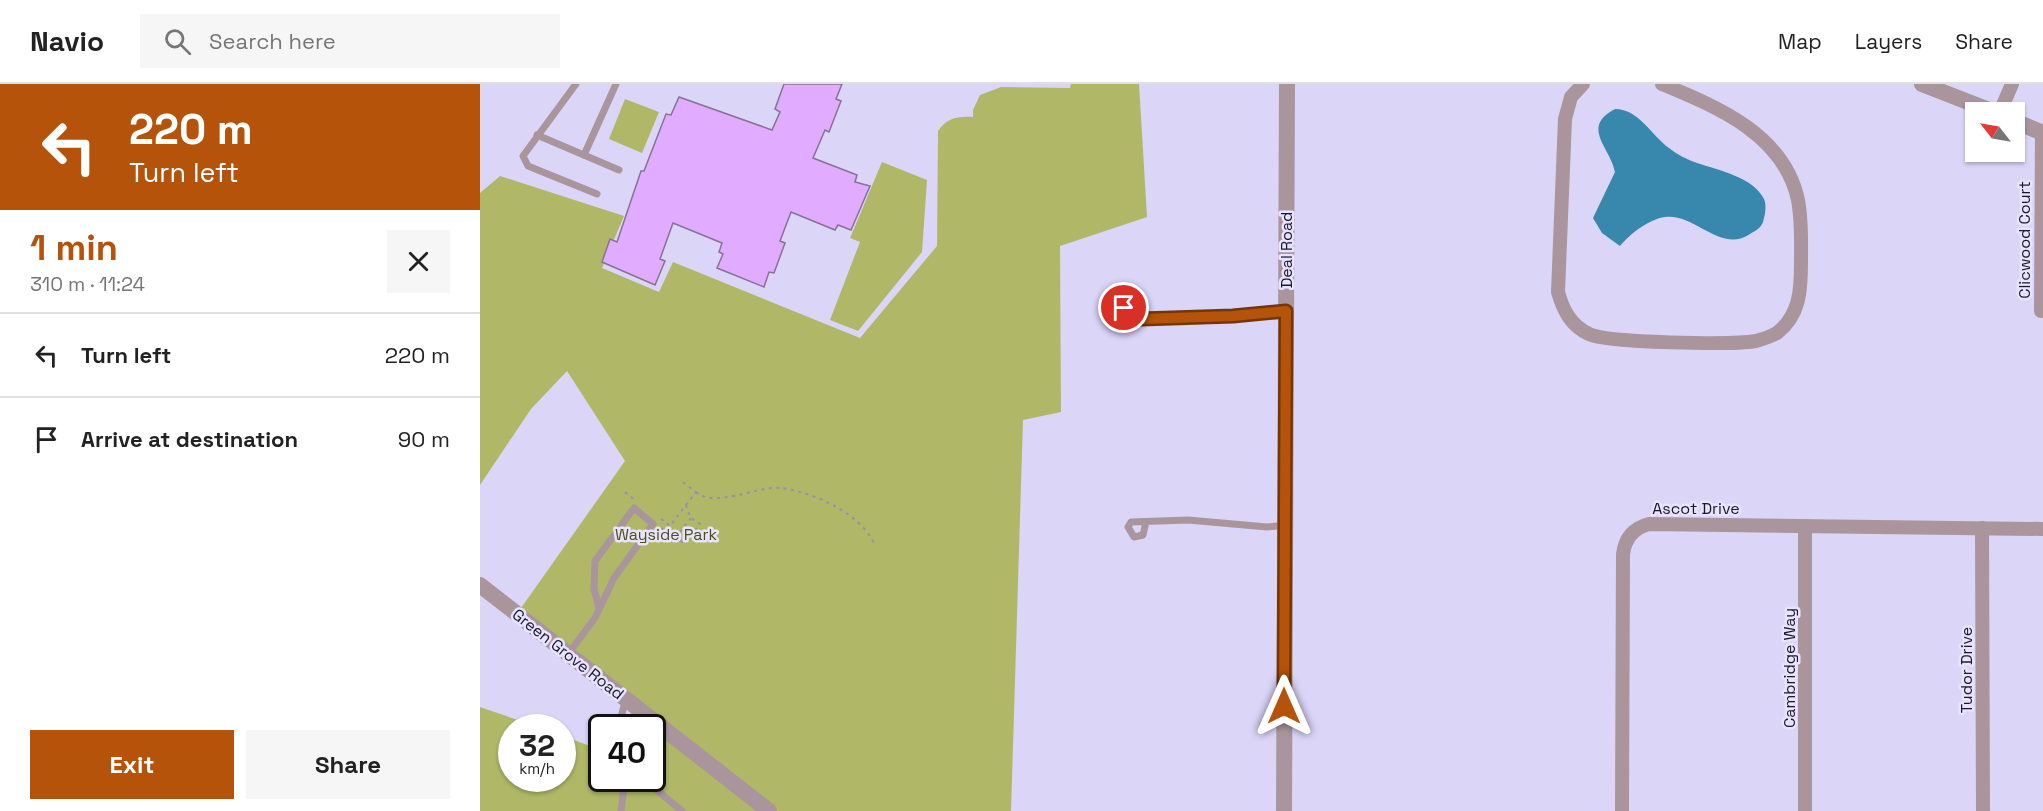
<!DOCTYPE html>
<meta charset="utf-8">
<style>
body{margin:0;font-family:"Space Grotesk",sans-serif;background:#f6f6f6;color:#222;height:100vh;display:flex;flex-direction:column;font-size:22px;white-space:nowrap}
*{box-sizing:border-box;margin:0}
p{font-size:20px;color:#767676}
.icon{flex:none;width:33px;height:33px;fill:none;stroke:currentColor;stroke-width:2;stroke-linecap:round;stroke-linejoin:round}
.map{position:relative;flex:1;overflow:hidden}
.panel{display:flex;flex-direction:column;background:#fff;width:480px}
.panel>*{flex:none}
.banner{background:#b45309;color:#fff;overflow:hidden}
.needle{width:39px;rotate:301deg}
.controls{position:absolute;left:1485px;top:18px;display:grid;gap:12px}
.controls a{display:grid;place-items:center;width:60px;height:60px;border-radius:0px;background:#fff;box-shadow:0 2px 4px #0004;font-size:30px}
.speed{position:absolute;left:18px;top:630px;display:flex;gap:12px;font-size:30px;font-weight:700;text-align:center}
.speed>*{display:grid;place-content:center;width:78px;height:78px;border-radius:50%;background:#fff;box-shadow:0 2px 4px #0004;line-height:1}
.speed small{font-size:15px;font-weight:400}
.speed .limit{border:3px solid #111;border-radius:9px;background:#fff;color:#111}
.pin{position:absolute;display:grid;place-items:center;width:51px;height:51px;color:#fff;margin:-26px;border:3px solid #fff;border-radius:50%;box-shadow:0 2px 6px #0007}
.me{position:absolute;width:66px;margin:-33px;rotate:0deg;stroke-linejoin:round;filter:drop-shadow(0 0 4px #0008)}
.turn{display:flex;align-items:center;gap:21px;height:126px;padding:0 30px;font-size:27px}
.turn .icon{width:78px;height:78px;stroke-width:2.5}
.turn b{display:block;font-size:42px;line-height:51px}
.round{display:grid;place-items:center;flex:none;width:63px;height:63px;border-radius:0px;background:#f6f6f6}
.headline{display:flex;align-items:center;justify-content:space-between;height:102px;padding:0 30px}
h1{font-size:36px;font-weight:600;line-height:45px;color:#b45309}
.cta{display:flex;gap:12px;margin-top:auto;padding:12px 30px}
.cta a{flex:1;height:69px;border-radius:0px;background:#b45309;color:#fff;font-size:24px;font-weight:600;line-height:69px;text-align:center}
.cta a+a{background:#f6f6f6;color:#222}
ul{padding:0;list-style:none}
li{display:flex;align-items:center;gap:18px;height:84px;padding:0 30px;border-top:2px solid #e0e0e0}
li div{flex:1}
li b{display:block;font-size:22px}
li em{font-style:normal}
header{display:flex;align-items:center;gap:36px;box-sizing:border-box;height:84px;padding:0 30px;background:#fff;border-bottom:2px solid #e0e0e0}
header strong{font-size:28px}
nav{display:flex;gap:33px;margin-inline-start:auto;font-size:21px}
.search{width:420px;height:54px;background:#f6f6f6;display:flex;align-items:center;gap:15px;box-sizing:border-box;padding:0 21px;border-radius:0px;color:#767676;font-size:22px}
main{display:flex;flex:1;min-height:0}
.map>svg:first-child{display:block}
</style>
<header>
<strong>Navio</strong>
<div class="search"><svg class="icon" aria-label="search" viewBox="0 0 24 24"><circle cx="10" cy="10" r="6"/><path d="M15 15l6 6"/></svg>Search here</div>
<nav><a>Map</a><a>Layers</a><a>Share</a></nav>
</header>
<main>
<section class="panel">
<div class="banner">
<div class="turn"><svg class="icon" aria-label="left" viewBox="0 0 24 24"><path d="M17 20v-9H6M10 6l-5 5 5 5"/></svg><div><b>220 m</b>Turn left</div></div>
</div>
<div class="headline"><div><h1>1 min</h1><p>310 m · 11:24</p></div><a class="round"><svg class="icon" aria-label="close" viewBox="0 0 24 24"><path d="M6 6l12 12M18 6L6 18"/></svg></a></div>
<ul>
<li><svg class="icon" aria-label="left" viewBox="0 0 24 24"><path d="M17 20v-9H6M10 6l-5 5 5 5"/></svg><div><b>Turn left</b></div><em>220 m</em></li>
<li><svg class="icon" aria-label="arrive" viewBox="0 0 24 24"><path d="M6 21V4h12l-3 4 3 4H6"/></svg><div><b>Arrive at destination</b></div><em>90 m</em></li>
</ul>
<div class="cta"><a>Exit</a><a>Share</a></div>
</section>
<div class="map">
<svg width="1563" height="727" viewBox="0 0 1563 727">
<rect width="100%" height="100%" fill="#dbd5f8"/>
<!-- green -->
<g fill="#b0b868">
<path d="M591,0H659L667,133L580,162L581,328L543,336L531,727H0V623L58,643L32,644V694H82L83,652L121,666L122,694H172V644L152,643L150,620L41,524L145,377L87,287L51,325L0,401V109L20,92L144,132L122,184L179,208L193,178L380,254L457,162L458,47C467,34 477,32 493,33V26L500,11L521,3L590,4Z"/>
<polygon points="145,15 179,28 162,69 129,55"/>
<polygon points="402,78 447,96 442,168 378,247 350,236 380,158 370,154"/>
</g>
<!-- water -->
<path fill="#3887ad" d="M1135,25C1159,25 1171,51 1189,64C1198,71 1206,75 1217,79C1238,86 1273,93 1284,115C1287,122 1285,131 1283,138C1281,144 1275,147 1270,150C1241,170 1215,129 1185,133C1169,135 1150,150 1140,162L1122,149L1113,134L1135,88C1131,64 1100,43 1135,25Z"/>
<!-- building -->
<polygon fill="#e1abff" stroke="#887195" stroke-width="1.5" points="304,0 362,0 356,15 361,17 349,48 345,46 333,74 377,91 375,98 390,102 371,146 358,141 355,146 311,128 300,157 305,159 294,189 289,188 284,203 237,184 243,170 239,168 242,159 193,139 180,175 185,177 175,201 122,178 130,155 137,158 161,87 164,87 186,30 191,31 199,13 292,46 300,28 295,25"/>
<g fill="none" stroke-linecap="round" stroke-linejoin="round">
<!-- path -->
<g stroke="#9691ae" stroke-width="2" stroke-dasharray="3 4.5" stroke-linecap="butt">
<polyline points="145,408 155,416"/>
<path d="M216,408C235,425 279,401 301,404C333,408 383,430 395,462"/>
<polyline points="206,421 210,433 220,440 205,460 196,453 211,434"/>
<polyline points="181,435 190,442 216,408 200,396"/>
<polyline points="181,444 196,453"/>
</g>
<!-- service -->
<g stroke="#aa959d" stroke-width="7">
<polyline points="96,0 43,72 48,82 117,110"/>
<polyline points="57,51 139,86"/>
<polyline points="104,71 136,0"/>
<polyline points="644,224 661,235 754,232 806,227"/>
<polyline points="666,438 663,451 654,453 648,443 651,438 708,436 787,443 805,441"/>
<polyline points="88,570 115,534 134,494 173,440 154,424 115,477 114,505 119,524"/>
<polyline points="138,644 146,615"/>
<polyline points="162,694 202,727"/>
<polyline points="141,727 145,694"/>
</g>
<!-- minor -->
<g stroke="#aa959d" stroke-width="14">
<path d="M1103,0L1091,13L1085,35L1078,208C1083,226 1091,242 1109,250C1127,259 1252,261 1276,257C1283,255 1290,253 1297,249C1320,231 1321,206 1321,179C1321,158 1322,137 1318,116C1304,50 1237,23 1182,0"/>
<polyline points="1520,28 1532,0"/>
<polyline points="1561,227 1562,48"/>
<polyline points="1325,442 1325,727"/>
<polyline points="1502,444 1503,727"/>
<path d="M1142,727L1143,470C1145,454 1154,444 1169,440L1563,445"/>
</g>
<!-- tertiary -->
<g stroke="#aa959d" stroke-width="16">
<polyline points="1442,0 1514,28"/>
<polyline points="1534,37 1563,49"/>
<polyline points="0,501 289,727"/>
<polyline points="804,727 807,0"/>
</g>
</g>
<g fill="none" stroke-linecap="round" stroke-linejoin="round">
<defs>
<polyline id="route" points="644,224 661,235 753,232 806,227 804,622"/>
</defs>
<!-- route casing -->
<use href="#route" stroke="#753606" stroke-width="15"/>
<!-- route -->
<use href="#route" stroke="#b45309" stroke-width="10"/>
</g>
<g text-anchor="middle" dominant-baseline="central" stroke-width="5" stroke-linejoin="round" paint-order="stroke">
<!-- street labels -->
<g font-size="16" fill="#1a1727" stroke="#e8e3fe">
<text transform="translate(1544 156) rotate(-90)">Clicwood Court</text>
<text transform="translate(806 166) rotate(-90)">Deal Road</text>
<text x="1216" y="424">Ascot Drive</text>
<text transform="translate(88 570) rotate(38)">Green Grove Road</text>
<text transform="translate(1309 584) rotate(-90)">Cambridge Way</text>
<text transform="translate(1486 586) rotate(-90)">Tudor Drive</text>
</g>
<!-- park labels -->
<g font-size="16" fill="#4c5018" stroke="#e8e3fe">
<text x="186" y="450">Wayside Park</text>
</g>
</g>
</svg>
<div class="controls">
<a><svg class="needle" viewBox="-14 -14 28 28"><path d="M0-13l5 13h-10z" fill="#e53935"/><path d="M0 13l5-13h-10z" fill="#767676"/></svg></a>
</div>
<div class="speed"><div>32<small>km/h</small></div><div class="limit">40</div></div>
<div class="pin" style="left:644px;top:224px;background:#d93025"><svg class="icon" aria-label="arrive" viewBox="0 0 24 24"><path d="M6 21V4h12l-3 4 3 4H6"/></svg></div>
<svg class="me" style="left:804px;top:622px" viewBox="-20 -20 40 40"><path d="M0-17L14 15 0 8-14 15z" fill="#b45309" stroke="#fff" stroke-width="4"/></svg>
</div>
</main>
